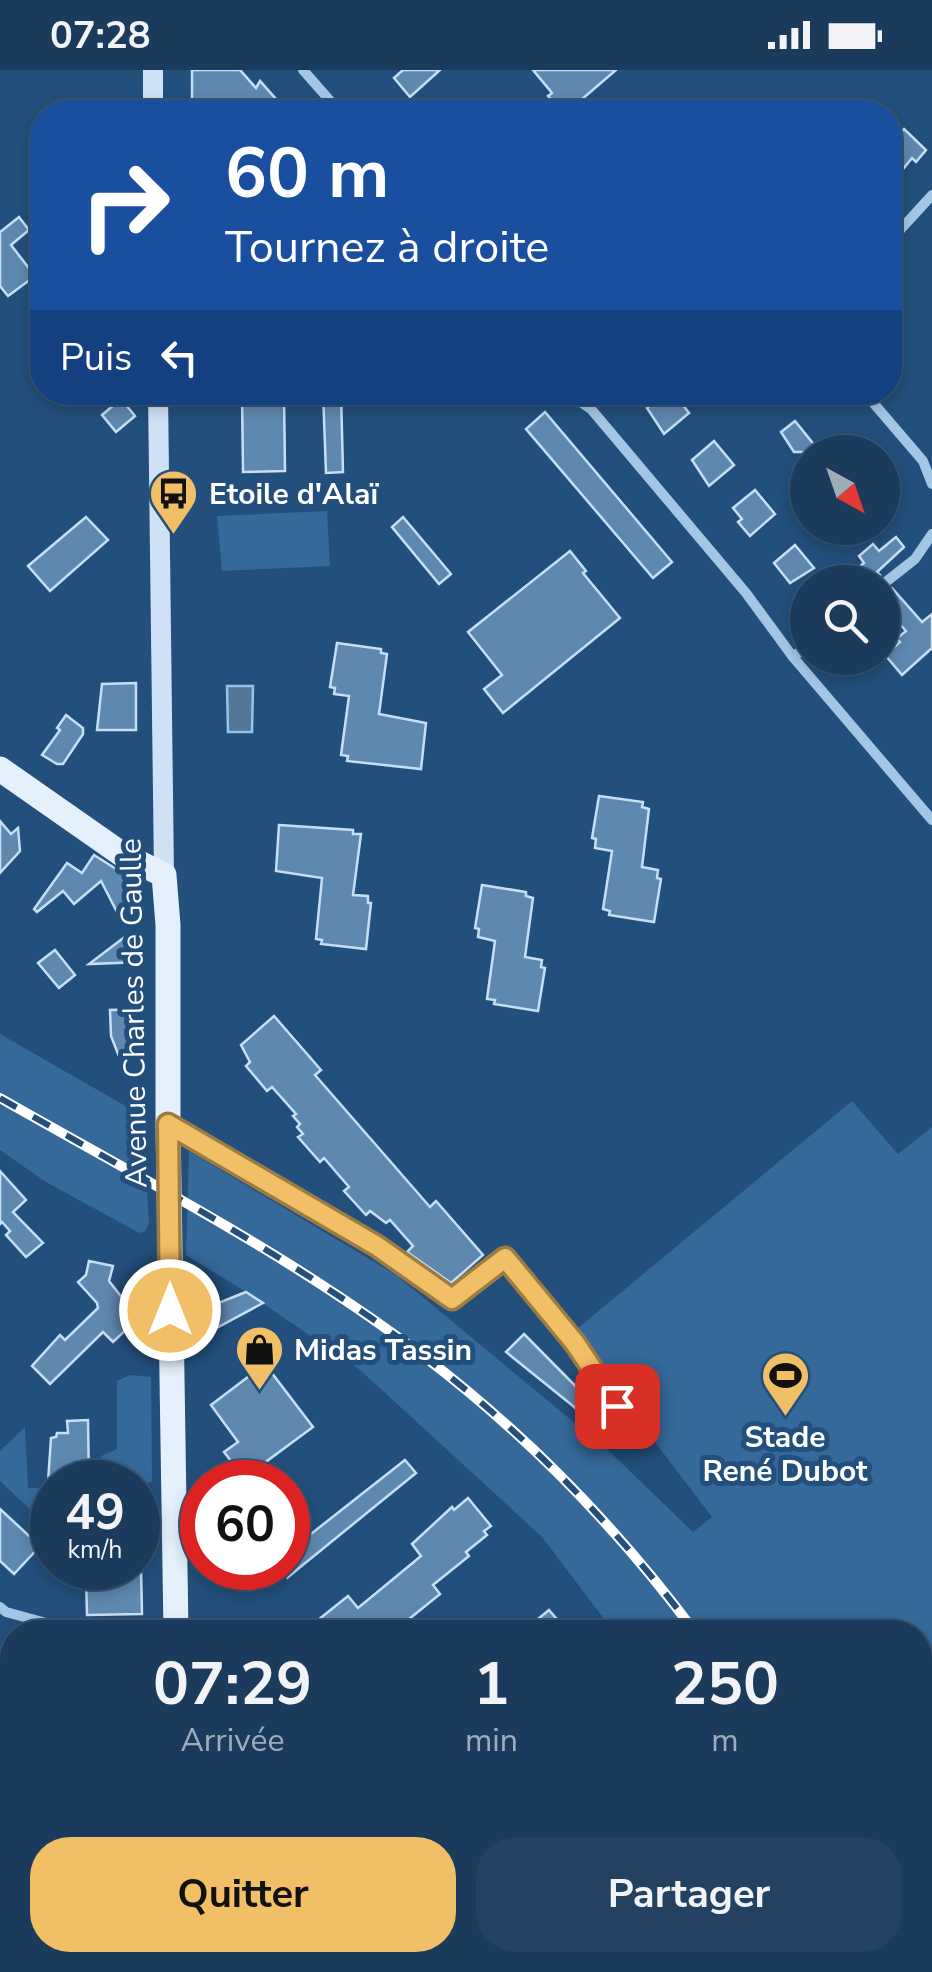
<!DOCTYPE html>
<html lang="fr">
<meta charset="utf-8">
<style>
body{margin:0;font-family:"Nunito Sans",sans-serif;background:#234262;color:#f1f3f6;height:100vh;display:flex;flex-direction:column;font-size:38px;white-space:nowrap}
*{box-sizing:border-box;margin:0}
p{font-size:32px;color:#9fadbb}
.icon{flex:none;width:55px;height:55px;fill:none;stroke:currentColor;stroke-width:2;stroke-linecap:round;stroke-linejoin:round}
.map{position:relative;flex:1;overflow:hidden}
.panel{position:absolute;left:0px;top:1550px;width:932px;height:352px;display:flex;flex-direction:column;background:#1a3b5c;border-radius:40px 40px 0 0;box-shadow:0 5px 15px #0003,0 0 0 2px #385572}
.panel>*{flex:none}
.guide{position:absolute;left:30px;top:30px;width:872px;height:305px;border-radius:40px;box-shadow:0 5px 15px #0003,0 0 0 2px #385572;background:#1a4fa0;color:#fff;overflow:hidden}
.needle{width:65px;rotate:140deg}
.tools{position:absolute;left:790px;top:365px;display:grid;gap:20px}
.tools a{display:grid;place-items:center;width:110px;height:110px;border-radius:50%;background:#1a3b5c;box-shadow:0 5px 15px #0003,0 0 0 2px #385572;font-size:50px}
.speed{position:absolute;left:30px;top:1390px;display:flex;gap:20px;font-size:50px;font-weight:700;text-align:center}
.speed>*{display:grid;place-content:center;width:130px;height:130px;border-radius:50%;background:#1a3b5c;box-shadow:0 5px 15px #0003,0 0 0 2px #385572;line-height:1}
.speed small{font-size:25px;font-weight:400}
.speed .limit{border:15px solid #d22;background:#fff;color:#111}
.pin{position:absolute;display:grid;place-items:center;width:85px;height:85px;color:#fff;margin:-42px;border-radius:20px;box-shadow:0 5px 15px #0006}
.me{position:absolute;width:110px;margin:-55px;rotate:0deg;stroke-linejoin:round;filter:drop-shadow(0 0 8px #0008)}
.turn{display:flex;align-items:center;gap:35px;height:210px;padding:0 30px;font-size:45px}
.turn .icon{width:130px;height:130px;stroke-width:2.5}
.turn b{display:block;font-size:70px;line-height:85px}
.then{display:flex;align-items:center;height:95px;padding:0 30px;background:#0003;gap:20px;font-size:38px}
.eta{display:flex;justify-content:space-evenly;align-items:center;height:170px;text-align:center}
.eta b{font-size:60px;font-weight:700;line-height:70px}
.primary-button{display:flex;gap:20px;margin-top:auto;padding:20px 30px}
.primary-button a{flex:1;height:115px;border-radius:40px;background:#f1bf66;color:#111;font-size:40px;font-weight:700;line-height:115px;text-align:center}
.primary-button a+a{background:#234262;color:#f1f3f6}
.status{display:flex;justify-content:space-between;align-items:center;height:70px;padding:0 50px;background:#1a3b5c;direction:ltr}
.status svg{height:28px;fill:currentColor}
.map>svg:first-child{display:block}
</style>
<div class="status"><b>07:28</b><svg viewBox="0 0 49 12"><path d="M0 12V9h3v3zM5 12V6h3v6zM10 12V3h3v9zM15 12V0h3v12zM26 1h20v11H26zM47 4h2v5h-2z"/></svg></div>
<div class="map">
<svg width="932" height="1902" viewBox="0 0 932 1902">
<rect width="100%" height="100%" fill="#224f7b"/>
<!-- green -->
<g fill="#356999">
<polygon points="327,441 330,496 222,501 217,446"/>
<polygon points="0,964 129,1038 143,1050 149,1153 145,1161 139,1163 46,1112 0,1080"/>
<polygon points="852,1031 898,1084 932,1057 932,1666 920,1675 920,1562 614,1562 542,1467 359,1299 246,1222 186,1185 189,1081 396,1205 610,1382 693,1462 712,1447 572,1263"/>
<polygon points="130,1305 151,1307 152,1411 138,1419 138,1412 102,1412 101,1386 117,1379 117,1311"/>
<polygon points="25,1357 28,1418 52,1418 52,1460 0,1411 0,1381"/>
<polygon points="920,1800 932,1819 932,1902 839,1902 832,1890 920,1890"/>
</g>
<!-- water -->
<polygon fill="#557697" stroke="#98c2e6" stroke-width="2.5" points="227,616 253,616 252,662 228,662"/>
<!-- building -->
<g fill="#5f88af" stroke="#c7dff4" stroke-width="2.5">
<polygon points="192,0 240,0 256,18 260,11 275,28 259,42 202,42 192,31"/>
<polygon points="403,0 440,0 410,27 394,8"/>
<polygon points="533,0 616,0 567,42 562,42 548,26 552,23"/>
<polygon points="904,59 926,80 916,92 912,88 904,98 890,86 890,75"/>
<polygon points="19,147 29,160 11,175 35,206 8,226 0,216 0,162"/>
<polygon points="242,322 284,322 285,401 243,402"/>
<polygon points="323,322 341,322 343,402 326,403"/>
<polygon points="666,322 673,322 689,343 664,364 647,338"/>
<polygon points="121,329 135,346 116,362 102,345"/>
<polygon points="545,342 672,492 653,508 526,359"/>
<polygon points="795,351 820,382 794,382 781,362"/>
<polygon points="714,371 734,395 709,416 692,390"/>
<polygon points="755,420 775,444 750,466 738,452 742,449 733,438"/>
<polygon points="86,447 108,470 50,521 28,496"/>
<polygon points="403,447 451,504 439,514 392,457"/>
<polygon points="896,467 904,477 877,502 880,505 874,512 840,512 864,493 859,486 873,474 879,481"/>
<polygon points="795,475 814,498 790,513 774,493"/>
<polygon points="570,481 586,501 583,503 620,548 503,643 484,619 502,605 468,562"/>
<polygon points="892,518 922,552 932,544 932,578 902,605 885,585 900,572 896,569 906,561 882,534 882,524"/>
<polygon points="337,573 381,579 381,583 387,584 379,644 426,653 421,699 347,691 348,686 341,685 349,626 334,624 335,618 330,617"/>
<polygon points="136,613 136,660 97,660 102,614"/>
<polygon points="66,645 83,658 83,664 63,694 57,694 42,685 60,660 57,658"/>
<polygon points="599,726 643,732 642,737 649,739 642,797 658,800 657,808 661,809 654,852 609,845 610,841 603,839 612,781 595,778 596,769 592,768"/>
<polygon points="0,751 11,764 18,758 20,781 0,803"/>
<polygon points="279,755 353,760 353,764 361,764 353,825 368,826 368,833 371,833 366,879 321,874 322,870 316,869 322,808 276,801"/>
<polygon points="94,785 124,804 141,839 120,848 101,811 74,834 63,821 37,842 34,839 67,793 82,803"/>
<polygon points="482,815 526,822 526,826 533,828 525,887 542,890 541,897 545,898 538,941 494,934 495,930 487,929 495,871 478,867 479,859 475,858"/>
<polygon points="142,865 143,892 89,894 126,866"/>
<polygon points="55,880 75,905 59,918 38,893"/>
<polygon points="143,939 144,977 130,988 124,979 118,984 111,966 110,940"/>
<polygon points="274,946 321,1000 315,1005 430,1137 436,1131 483,1185 451,1213 407,1182 413,1176 390,1150 386,1153 370,1141 366,1145 344,1121 349,1117 324,1088 320,1092 298,1067 303,1064 297,1057 300,1054 293,1046 296,1044 272,1017 267,1021 246,996 250,992 241,975"/>
<polygon points="0,1101 26,1130 13,1142 43,1173 26,1187 6,1165 10,1161 2,1152 0,1154"/>
<polygon points="89,1191 113,1196 109,1211 130,1238 123,1245 132,1254 113,1272 103,1262 50,1314 32,1296 60,1265 65,1270 98,1238 97,1233 78,1212 86,1205"/>
<polygon points="246,1222 263,1233 211,1261 201,1240"/>
<polygon points="524,1264 615,1356 603,1367 573,1336 506,1282"/>
<polygon points="265,1294 313,1357 244,1408 224,1382 238,1372 211,1335"/>
<polygon points="88,1350 89,1412 48,1412 51,1368 56,1367 57,1363 68,1363 67,1351"/>
<polygon points="405,1390 416,1403 288,1507 288,1482"/>
<polygon points="468,1428 491,1456 484,1461 487,1465 466,1482 469,1486 433,1515 440,1524 393,1562 389,1562 381,1552 367,1562 303,1562 348,1526 358,1538 421,1486 412,1474 452,1437 454,1440"/>
<polygon points="0,1439 40,1476 14,1504 0,1491"/>
<polygon points="104,1498 141,1498 142,1544 87,1545 86,1506"/>
<polygon points="549,1540 568,1562 522,1562"/>
</g>
<g fill="none" stroke-linecap="round" stroke-linejoin="round">
<!-- lane -->
<polyline stroke="#a4c6e5" stroke-width="8" points="172,1056 377,1176 451,1229 505,1187 575,1273 638,1367"/>
<!-- street -->
<g stroke="#a4c6e5" stroke-width="10">
<polyline points="303,0 340,42"/>
<polyline points="890,171 932,125"/>
<polyline points="566,322 591,339 746,523 793,587 932,750"/>
<polyline points="864,322 923,391 932,414"/>
<polyline points="882,515 915,489 932,464"/>
<polyline points="793,587 808,575"/>
<polyline points="0,1537 6,1542 79,1562"/>
<polyline points="104,1562 175,1561"/>
</g>
<!-- secondary -->
<g stroke="#cee1f5" stroke-width="20">
<polyline points="153,0 153,42"/>
<polyline points="158,322 164,805"/>
</g>
<!-- primary -->
<g stroke="#e5f0fd" stroke-width="25">
<polyline points="0,699 123,785 164,805 168,855 168,1054 176,1562"/>
<polyline points="185,1890 186,1902"/>
</g>
<defs>
<g id="rail">
<path d="M0,1028C144,1110 294,1187 426,1288C528,1366 619,1460 695,1562"/>
<polyline points="914,1890 922,1902"/>
</g>
</defs>
<!-- rail casing -->
<use href="#rail" stroke="#fff" stroke-width="10"/>
<!-- rail -->
<use href="#rail" stroke="#224f7b" stroke-width="6" stroke-dasharray="19" stroke-linecap="butt"/>
</g>
<g fill="none" stroke-linecap="round" stroke-linejoin="round">
<defs>
<polyline id="route" points="170,1240 168,1054 377,1176 452,1229 505,1188 575,1273 617,1336"/>
</defs>
<!-- route casing -->
<use href="#route" stroke="#9d7c42" stroke-width="25"/>
<!-- route -->
<use href="#route" stroke="#f1bf66" stroke-width="18"/>
</g>
<!-- icons -->
<defs>
<symbol id="bus-pin" viewBox="-11 -11 22 30"><path d="M0 17L-7.5 6A9.5 9.5 0 1 1 7.5 6Z" fill="#f1bf66" stroke="#224f7b"/><path d="M-5-6H5V4H4V6H2V4H-2V6H-4V4H-5ZM-3.5-4V0h7V-4ZM-3.5 1.2v1.5H-2V1.2ZM2 1.2v1.5H3.5V1.2Z" fill="#111"/></symbol>
<symbol id="shop-pin" viewBox="-11 -11 22 30"><path d="M0 17L-7.5 6A9.5 9.5 0 1 1 7.5 6Z" fill="#f1bf66" stroke="#224f7b"/><path d="M-5-2.5h2.3a2.7 3.5 0 0 1 5.4 0H5L5.5 6h-11ZM-1.5-2.5h3a1.5 2.3 0 0 0-3 0Z" fill="#111"/></symbol>
<symbol id="stadium-pin" viewBox="-11 -11 22 30"><path d="M0 17L-7.5 6A9.5 9.5 0 1 1 7.5 6Z" fill="#f1bf66" stroke="#224f7b"/><path d="M0-5a6.5 5 0 1 0 0 10a6.5 5 0 1 0 0-10ZM-3.5-1.8h7v3.6h-7Z" fill="#111"/></symbol>
</defs>
<g fill-rule="evenodd">
<use href="#bus-pin" x="146" y="396" width="55" height="75"/>
<use href="#shop-pin" x="232" y="1252" width="55" height="75"/>
<use href="#stadium-pin" x="758" y="1278" width="55" height="75"/>
</g>
<g text-anchor="middle" dominant-baseline="central" stroke-width="10" stroke-linejoin="round" paint-order="stroke">
<!-- poi labels -->
<g font-size="30" font-weight="bold" fill="#fff" stroke="#224f7b" text-anchor="start">
<text x="209" y="424">Etoile d'Alaï</text>
<text x="294" y="1280">Midas Tassin</text>
<text x="785" y="1367" text-anchor="middle">Stade<tspan x="785" dy="34">René Dubot</tspan></text>
</g>
<!-- street labels -->
<g font-size="30" fill="#fff" stroke="#224f7b">
<text transform="translate(134 943) rotate(-91)">Avenue Charles de Gaulle</text>
</g>
</g>
</svg>
<div class="tools">
<a><svg class="needle" viewBox="-14 -14 28 28"><path d="M0-13l5 13h-10z" fill="#e53935"/><path d="M0 13l5-13h-10z" fill="#9fadbb"/></svg></a>
<a><svg class="icon" aria-label="search" viewBox="0 0 24 24"><circle cx="10" cy="10" r="6"/><path d="M15 15l6 6"/></svg></a>
</div>
<div class="speed"><div>49<small>km/h</small></div><div class="limit">60</div></div>
<div class="pin" style="left:617px;top:1336px;background:#d93025"><svg class="icon" aria-label="arrive" viewBox="0 0 24 24"><path d="M6 21V4h12l-3 4 3 4H6"/></svg></div>
<svg class="me" style="left:170px;top:1240px" viewBox="-20 -20 40 40"><circle r="17" fill="#f1bf66" stroke="#fff" stroke-width="3"/><path d="M0-11L8 9 0 5-8 9z" fill="#fff"/></svg>
<div class="guide">
<div class="turn"><svg class="icon" aria-label="right" viewBox="0 0 24 24"><path d="M7 20v-9h11M14 6l5 5-5 5"/></svg><div><b>60 m</b>Tournez à droite</div></div>
<div class="then">Puis<svg class="icon" aria-label="left" viewBox="0 0 24 24"><path d="M17 20v-9H6M10 6l-5 5 5 5"/></svg></div>
</div>
<section class="panel">
<div class="eta">
<div><b>07:29</b><p>Arrivée</p></div>
<div><b>1</b><p>min</p></div>
<div><b>250</b><p>m</p></div>
</div>
<div class="primary-button"><a>Quitter</a><a>Partager</a></div>
</section>
</div>
